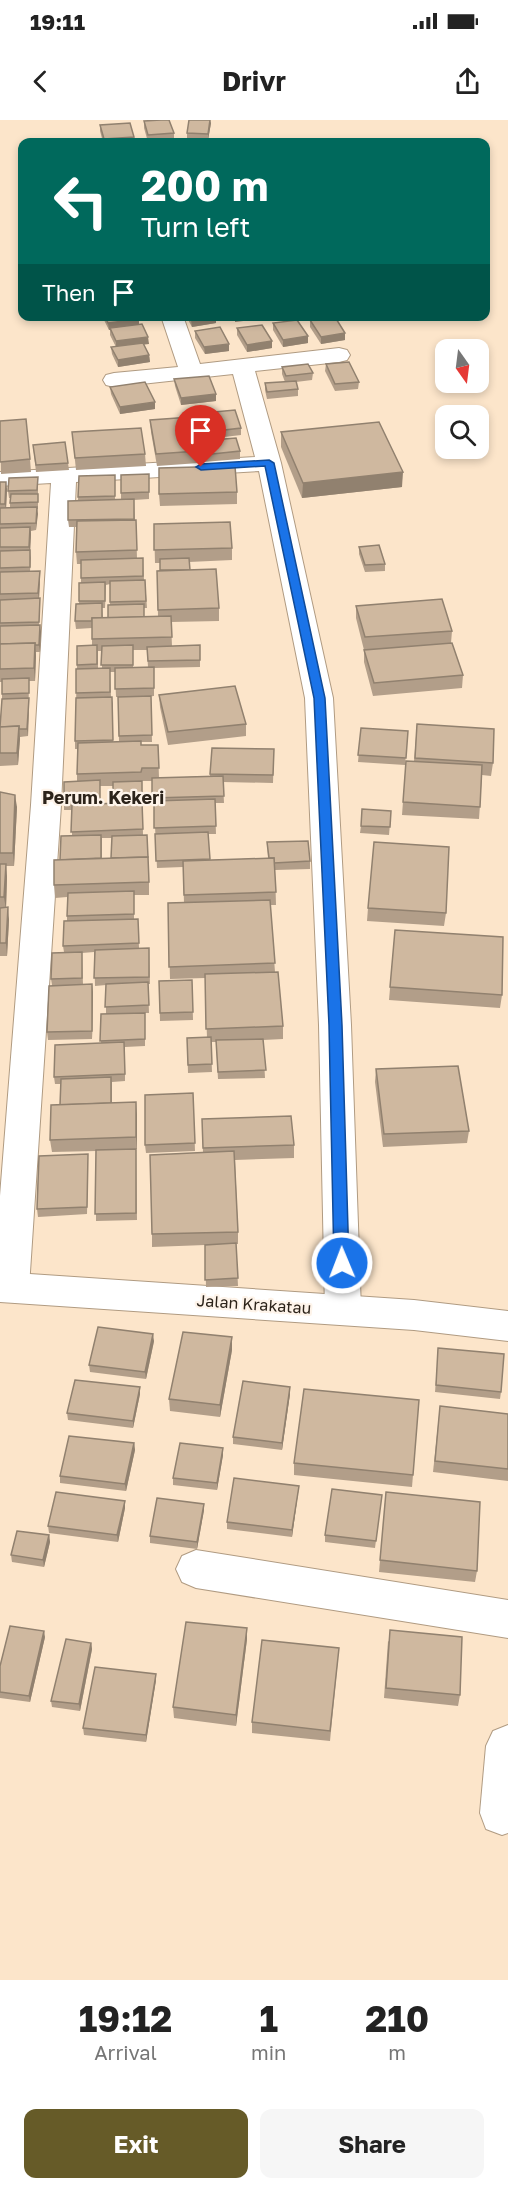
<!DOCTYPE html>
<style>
body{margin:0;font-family:"Golos Text",sans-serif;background:#f6f6f6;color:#222;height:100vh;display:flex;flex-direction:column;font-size:22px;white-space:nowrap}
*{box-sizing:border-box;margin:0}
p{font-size:20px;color:#767676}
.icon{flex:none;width:33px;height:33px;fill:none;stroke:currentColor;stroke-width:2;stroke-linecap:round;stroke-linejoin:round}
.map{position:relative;height:1860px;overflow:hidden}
.sheet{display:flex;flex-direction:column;background:#fff;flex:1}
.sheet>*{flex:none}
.banner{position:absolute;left:18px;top:18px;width:472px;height:183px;border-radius:12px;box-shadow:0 3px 9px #0003;background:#00695c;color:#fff;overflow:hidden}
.needle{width:39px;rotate:166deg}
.tools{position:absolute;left:435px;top:219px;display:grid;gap:12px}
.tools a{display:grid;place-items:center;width:54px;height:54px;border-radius:12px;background:#fff;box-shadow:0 3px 9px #0003;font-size:30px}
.pin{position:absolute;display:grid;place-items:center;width:51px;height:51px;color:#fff;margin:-62px -26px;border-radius:50% 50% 50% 0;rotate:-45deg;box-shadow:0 0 6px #0007}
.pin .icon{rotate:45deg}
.me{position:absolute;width:66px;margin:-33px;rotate:359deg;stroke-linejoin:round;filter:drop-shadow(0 0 4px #0008)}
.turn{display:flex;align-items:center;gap:21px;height:126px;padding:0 24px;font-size:27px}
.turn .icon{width:78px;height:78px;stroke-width:2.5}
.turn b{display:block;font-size:42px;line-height:51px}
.then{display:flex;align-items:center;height:57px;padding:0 24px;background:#0003;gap:12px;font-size:22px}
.eta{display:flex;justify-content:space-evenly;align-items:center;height:102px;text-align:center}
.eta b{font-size:36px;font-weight:700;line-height:42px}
.action{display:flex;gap:12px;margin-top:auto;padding:12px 24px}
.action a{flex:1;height:69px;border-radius:12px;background:#665b28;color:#fff;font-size:24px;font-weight:700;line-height:69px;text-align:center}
.action a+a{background:#f6f6f6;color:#222}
.status{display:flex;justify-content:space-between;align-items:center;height:42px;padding:0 30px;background:#fff;direction:ltr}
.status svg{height:16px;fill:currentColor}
header{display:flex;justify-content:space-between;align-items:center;height:78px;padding:0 24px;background:#fff;font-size:27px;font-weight:700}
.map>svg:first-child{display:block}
</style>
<div class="status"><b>19:11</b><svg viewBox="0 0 49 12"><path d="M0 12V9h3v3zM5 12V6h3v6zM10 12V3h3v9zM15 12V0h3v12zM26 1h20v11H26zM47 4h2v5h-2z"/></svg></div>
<header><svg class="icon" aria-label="back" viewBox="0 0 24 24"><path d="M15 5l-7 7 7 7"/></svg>Drivr<svg class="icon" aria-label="share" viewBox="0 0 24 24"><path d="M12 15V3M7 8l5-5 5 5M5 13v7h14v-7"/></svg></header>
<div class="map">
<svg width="508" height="1860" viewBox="0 0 508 1860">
<rect width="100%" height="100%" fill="#fce5ca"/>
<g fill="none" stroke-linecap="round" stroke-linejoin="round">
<defs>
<g id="street">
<polygon points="161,196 183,196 200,244 339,228 347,230 350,235 347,240 339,242 255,251 281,343 333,578 351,905 361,1190 356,1201 343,1205 330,1201 325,1190 319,905 305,578 259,351 76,362 61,685 29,1167 24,1178 11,1182 0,1178 0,1076 31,685 51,363 0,366 0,352 255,337 233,254 114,267 106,265 103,260 106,255 114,253 178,247"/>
<polygon points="196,1430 508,1480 508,1518 196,1468 182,1462 176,1449 182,1436"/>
<polygon points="508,1605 508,1713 502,1715 486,1709 480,1693 486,1626 493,1611"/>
</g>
<polygon id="secondary" points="0,1152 414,1180 508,1191 508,1221 414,1210 0,1182"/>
</defs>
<!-- street casing -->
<use href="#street" stroke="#b09b82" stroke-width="2"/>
<!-- secondary casing -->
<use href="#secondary" stroke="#b09b82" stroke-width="2"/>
<!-- street -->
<use href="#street" fill="#fff" fill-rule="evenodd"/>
<!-- secondary -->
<use href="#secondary" fill="#fff" fill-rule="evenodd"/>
</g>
<!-- wall -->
<g fill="#b29e89" fill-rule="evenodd">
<polygon points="144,1 174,13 174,20 148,22 144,8"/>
<polygon points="211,3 208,20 187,20 187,13"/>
<polygon points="100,5 134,17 135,22 103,22 100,11"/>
<polygon points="102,196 138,196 139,204 149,224 144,224 149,235 150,242 118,247 112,234 111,227 116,227 110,215 110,210 109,210"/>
<polygon points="186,196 216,196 216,203 192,207"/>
<polygon points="310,200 345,213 345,220 321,224 310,207"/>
<polygon points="273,203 308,223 283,227 273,210"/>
<polygon points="237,208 272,221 272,228 247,232 237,215"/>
<polygon points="195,211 229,231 205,234 195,218"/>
<polygon points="326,244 359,262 358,269 335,271 325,251"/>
<polygon points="282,247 313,253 312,260 296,262 298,269 298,276 267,279 265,270 265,263 285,262 282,254"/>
<polygon points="174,259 216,274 216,281 181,285 175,266"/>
<polygon points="110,267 155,289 120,294 111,274"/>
<polygon points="193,294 241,308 241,315 199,320 193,301"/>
<polygon points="150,300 198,331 199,343 157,346 151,312"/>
<polygon points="0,301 30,339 31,352 1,354"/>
<polygon points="72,312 145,334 146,346 76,350"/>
<polygon points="281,312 402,367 302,378 281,327"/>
<polygon points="200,321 240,331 240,339 203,342 200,328"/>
<polygon points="33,325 68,343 69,350 36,352"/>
<path d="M149,354V379L134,380L135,400H136L137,439L143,438L144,460H145L147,488H144V497L158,496L157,451L160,450V443H155L154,404L232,428V440L189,442L190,450L219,488V501L171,502L172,526L200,525V547L154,548V576L116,577L115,552H110L111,577L113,584V622L119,621L118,577L151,576L152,622H141V625H158L159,658L210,656V654L274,629L273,663L223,662L224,683H215L216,714H208L210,740L268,738L267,722L310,741V749L275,750L276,785H270L275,852L283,906V919L263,920L265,958L218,959L216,922H211L212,952L188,953L187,918H207L205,858L170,859L168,783H184L183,747L157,748L154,685H152V661H142L143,715L149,750V775H134V799H138L139,828H149L150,864H148L149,893H145V926L125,927V961L112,962V983L137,995V1029H136L137,1100L96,1101V1031L52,1032L50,1020L60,985L61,964H55L54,957L101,923V894H106V865L95,866L94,832L82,833L83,865L93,872L92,919L48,920L47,912L52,865L51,859L64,832L63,826L67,801V777L55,778L54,765L60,740L72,716V690H64V682L77,661V629H75V621L77,545L92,525V508L76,509L75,501L79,484V463H81V444H77L76,432L77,407H69L68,400L78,380L79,356L115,355V379H121V355ZM110,464V485L108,498H103L102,488H105L106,465ZM133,530H147L148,547L133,548ZM98,531H102V549H98ZM100,666H113L114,683L100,684ZM102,718H112L111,738H102Z"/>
<polygon points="0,362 7,369 6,387 10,387 10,378 9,378 8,371 38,364 38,389 37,389 36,410 31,411 30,430 31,438 30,451 40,458 39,478 40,486 39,505 41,512 40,532 36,532 35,561 29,561 28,616 20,617 18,645 0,646 0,607 2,579 2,562 0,562"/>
<polygon points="237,372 237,384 160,386 159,374"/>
<polygon points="359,427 385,444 385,451 365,452 359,434"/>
<polygon points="356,486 452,511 451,523 463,555 462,568 373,576 364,542 364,530 356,498"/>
<polygon points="159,575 246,604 246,616 168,625 160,587"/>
<polygon points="417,604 493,643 491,656 482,655 479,699 402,695 406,641 414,641"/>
<polygon points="361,608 408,611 405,645 358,642"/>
<polygon points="0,672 17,687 14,746 6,746 7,757 6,787 9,800 7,836 0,836"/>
<polygon points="391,691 389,715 360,713 361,706"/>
<polygon points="368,788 446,793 444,806 367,801"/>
<polygon points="395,810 502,875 500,888 389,880"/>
<polygon points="192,860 193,900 160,901 159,861"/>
<polygon points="376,949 469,1011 467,1023 383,1027 375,962"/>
<polygon points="193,973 195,1031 146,1033 145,1025"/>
<polygon points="202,999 294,1025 294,1038 235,1040 238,1112 238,1124 236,1124 238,1166 206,1167 205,1125 152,1127 152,1114 203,1033"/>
<polygon points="88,1042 87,1094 38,1097 37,1089"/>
<polygon points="154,1221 146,1259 90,1252 89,1245"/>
<polygon points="232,1230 220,1297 170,1291 169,1279"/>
<polygon points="438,1235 501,1272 500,1279 435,1272"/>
<polygon points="140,1267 140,1274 133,1308 68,1300 67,1293"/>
<polygon points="290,1267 290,1274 282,1330 233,1324 233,1317"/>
<polygon points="440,1286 508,1294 508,1361 433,1352"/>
<polygon points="134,1323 135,1330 126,1371 60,1363 60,1356"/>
<polygon points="223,1328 223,1335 217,1370 173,1365 173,1358"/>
<polygon points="294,1343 413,1355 412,1367 294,1355"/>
<polygon points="299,1366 292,1417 227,1409 227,1402"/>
<polygon points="386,1372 477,1451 475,1462 379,1452"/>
<polygon points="382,1375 375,1428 325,1422 325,1415"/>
<polygon points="125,1381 125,1388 118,1422 49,1413 48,1406"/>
<polygon points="204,1390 197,1429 150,1423 150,1416"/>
<polygon points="49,1415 50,1422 44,1447 12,1442 11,1435"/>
<polygon points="45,1517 30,1582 0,1578 0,1546"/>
<polygon points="247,1519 236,1606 174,1598 173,1587"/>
<polygon points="388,1521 460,1575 458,1586 384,1578"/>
<polygon points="91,1523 92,1529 80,1591 52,1587 51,1581"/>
<polygon points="338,1539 330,1621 252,1613 252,1602"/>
<polygon points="156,1560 146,1622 84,1615 83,1608"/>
</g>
<!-- shaded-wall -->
<g fill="#91816f">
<polygon points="210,0 211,3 208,20 208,14"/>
<polygon points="216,196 216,203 192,207 191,200"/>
<polygon points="235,196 260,196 260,199 235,202"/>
<polygon points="139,199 139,206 109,210 108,203"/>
<polygon points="345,213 345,220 321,224 321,217"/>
<polygon points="308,216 308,223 283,227 283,220"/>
<polygon points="148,217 149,224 116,228 116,221"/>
<polygon points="272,221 272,228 247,232 247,225"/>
<polygon points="229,224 229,231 205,234 204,227"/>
<polygon points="149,235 150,242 118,247 118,240"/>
<polygon points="216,274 216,281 181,285 181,278"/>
<polygon points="155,282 155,289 120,294 120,287"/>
<polygon points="403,352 402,367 302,378 303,363"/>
<polygon points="6,362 7,369 6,391 5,384"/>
<polygon points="37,387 38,394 36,410 36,403"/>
<polygon points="30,407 31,414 30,434 29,427"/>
<polygon points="40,451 40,458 39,480 38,473"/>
<polygon points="40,505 41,512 40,532 39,525"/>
<polygon points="35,523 36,536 35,561 34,548"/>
<polygon points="29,578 29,585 28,616 27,609"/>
<polygon points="19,606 20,619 18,645 17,633"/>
<polygon points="15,675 17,687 14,746 13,733"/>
<polygon points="6,744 7,757 6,790 4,777"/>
<polygon points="8,787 9,800 7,836 6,823"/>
<polygon points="92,864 93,872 92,919"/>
<polygon points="136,982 137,995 137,1029 136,1017"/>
<polygon points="153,1214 154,1221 146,1259 145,1252"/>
<polygon points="232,1217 232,1230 220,1297 220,1285"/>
<polygon points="140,1267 140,1274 133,1308 133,1301"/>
<polygon points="290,1267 290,1274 282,1330 282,1323"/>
<polygon points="134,1323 135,1330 126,1371 125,1364"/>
<polygon points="223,1328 223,1335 217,1370 217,1363"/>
<polygon points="299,1366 298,1373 292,1417 292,1410"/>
<polygon points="125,1381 125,1388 118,1422 117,1415"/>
<polygon points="204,1384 204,1390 197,1429 197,1422"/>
<polygon points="49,1415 50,1422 44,1447 43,1440"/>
<polygon points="247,1508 247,1519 236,1606 236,1595"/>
<polygon points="44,1511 45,1517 30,1582 29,1576"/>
<polygon points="91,1523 92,1529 80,1591 79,1584"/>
<polygon points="156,1554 156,1560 146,1622 146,1615"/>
</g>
<!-- building -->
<g fill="#cfb89f" stroke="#91816f" stroke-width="1.5">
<polygon points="161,0 169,0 174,13 148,15 144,1"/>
<polygon points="189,0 210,0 208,14 187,13"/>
<polygon points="130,3 134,17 104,19 100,5"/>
<polygon points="105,196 138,196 139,199 108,203"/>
<polygon points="190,196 214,196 191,200"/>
<polygon points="335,197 345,213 321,217 310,200"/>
<polygon points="297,200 308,216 283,220 273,203"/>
<polygon points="142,204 148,217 116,221 110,208"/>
<polygon points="262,205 272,221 247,225 237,208"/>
<polygon points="220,207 229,224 204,227 195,211"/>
<polygon points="143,223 149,235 118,240 111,227"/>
<polygon points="349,242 359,262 335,264 326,244"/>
<polygon points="308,244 313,253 286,256 282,247"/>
<polygon points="209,256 216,274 181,278 174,259"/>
<polygon points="296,261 298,269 267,272 265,263"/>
<polygon points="145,262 155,282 120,287 110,267"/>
<polygon points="235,290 241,308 199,313 193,294"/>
<polygon points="191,297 198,331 156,334 150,300"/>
<polygon points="26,299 30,339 0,342 0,301"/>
<polygon points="379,302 403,352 303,363 281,312"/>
<polygon points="141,308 145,334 75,338 72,312"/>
<polygon points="236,318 240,331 203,335 200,321"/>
<polygon points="65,322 68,343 36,345 33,325"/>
<polygon points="235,346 237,372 159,374 159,348"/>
<polygon points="149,354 149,372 121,373 121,355"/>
<polygon points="115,355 115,376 78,377 79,356"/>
<polygon points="38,357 37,370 8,371 9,358"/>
<polygon points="0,362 6,362 5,384 0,384"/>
<polygon points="11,374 38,374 38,382 10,383"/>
<polygon points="134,379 134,399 68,400 68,381"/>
<polygon points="37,387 36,403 0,404 0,388"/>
<polygon points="136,400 137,430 76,432 77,401"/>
<polygon points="230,402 232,428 154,430 154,404"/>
<polygon points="30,407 29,427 0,427 0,408"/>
<polygon points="379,425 385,444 365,445 359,427"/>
<polygon points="30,430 30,447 0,448 0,431"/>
<polygon points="143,438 143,456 81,458 81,440"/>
<polygon points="189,438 190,450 160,450 160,439"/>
<polygon points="216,449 219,488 158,490 157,451"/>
<polygon points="40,451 38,473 0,474 0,452"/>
<polygon points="145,460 146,481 110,482 110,461"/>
<polygon points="105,462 105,481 79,481 79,463"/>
<polygon points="40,478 39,502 0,503 0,480"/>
<polygon points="442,479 452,511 365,517 356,486"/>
<polygon points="102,483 102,498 92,498 92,501 75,501 76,484"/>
<polygon points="144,484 144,497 108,498 108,485"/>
<polygon points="171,496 172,517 92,519 92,498"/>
<polygon points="40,505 39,525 35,525 35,523 0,524 0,506"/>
<polygon points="35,523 34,548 0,549 0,524"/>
<polygon points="452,523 463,555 374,563 364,530"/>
<polygon points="97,525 97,544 77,545 77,526"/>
<polygon points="133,525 133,545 101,545 102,526"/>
<polygon points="200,525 200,540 148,541 147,527"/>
<polygon points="154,547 154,568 115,569 115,548"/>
<polygon points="110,548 110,572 76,573 76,549"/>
<polygon points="29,558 29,573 2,574 2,559"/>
<polygon points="235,566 246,604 168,612 159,575"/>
<polygon points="151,576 152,615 119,616 118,577"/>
<polygon points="112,577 113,620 75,621 76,578"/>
<polygon points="29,578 27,609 19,609 19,606 0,607 2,579"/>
<polygon points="417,604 494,609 493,643 415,638"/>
<polygon points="19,606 17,633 0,633 0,607"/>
<polygon points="361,608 408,611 406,638 358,635"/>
<polygon points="141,621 141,625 158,625 159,648 142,648 141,652 77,654 78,623"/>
<polygon points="212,628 274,629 273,655 210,654"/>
<polygon points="406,641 482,645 480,687 403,682"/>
<polygon points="223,656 224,676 152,678 152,658"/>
<polygon points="100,660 100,681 64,682 64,662"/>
<polygon points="142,661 142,678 113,679 113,662"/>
<polygon points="0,672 15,675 13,733 0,733"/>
<polygon points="215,679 216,706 154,708 154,681"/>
<polygon points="142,682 143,709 71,712 72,685"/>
<polygon points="362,689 391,691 390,707 361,706"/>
<polygon points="208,712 210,739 156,741 155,714"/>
<polygon points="101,715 101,738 60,740 61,716"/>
<polygon points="147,715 148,737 111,738 112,716"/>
<polygon points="308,721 310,741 274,743 274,738 269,738 267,722"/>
<polygon points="374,722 449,727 446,793 368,788"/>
<polygon points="148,737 149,762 54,765 54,740"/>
<polygon points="274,738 276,772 184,775 183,741"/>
<polygon points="0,744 6,744 4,777 0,777"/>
<polygon points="134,771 134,794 67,796 68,773"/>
<polygon points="270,780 275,843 169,847 168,783"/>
<polygon points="8,787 6,823 0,823 0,788"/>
<polygon points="138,799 139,823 63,826 64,801"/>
<polygon points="395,810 503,817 502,875 390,867"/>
<polygon points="149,828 149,857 94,858 95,830"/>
<polygon points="82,832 82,858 51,859 52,833"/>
<polygon points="278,852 283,906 206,909 205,854"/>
<polygon points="192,860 193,892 160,893 159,861"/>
<polygon points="148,862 149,885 105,887 106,864"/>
<polygon points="92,864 92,911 47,912 49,866"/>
<polygon points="145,893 145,919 100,921 101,894"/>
<polygon points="211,917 212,944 188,945 187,918"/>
<polygon points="263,919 266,950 218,952 216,920"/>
<polygon points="124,922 125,954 54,957 55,925"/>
<polygon points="458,946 469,1011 384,1014 376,949"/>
<polygon points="111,957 111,983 60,985 61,959"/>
<polygon points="193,973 195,1023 145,1025 145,975"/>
<polygon points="136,982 136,1017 50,1020 51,985"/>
<polygon points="291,996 294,1025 203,1028 202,999"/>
<polygon points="136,1029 136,1093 95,1094 96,1030"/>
<polygon points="234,1031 238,1112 152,1114 150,1035"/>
<polygon points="88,1034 87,1087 37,1089 39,1036"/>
<polygon points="236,1123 238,1158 205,1160 205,1125"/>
<polygon points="98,1207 153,1214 145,1252 89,1245"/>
<polygon points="183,1212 232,1217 220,1285 169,1279"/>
<polygon points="438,1228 504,1234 501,1272 436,1265"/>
<polygon points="75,1260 140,1267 133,1301 67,1293"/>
<polygon points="243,1261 290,1267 282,1323 233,1317"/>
<polygon points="304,1269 419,1280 413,1355 294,1343"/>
<polygon points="440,1286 508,1294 508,1349 435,1341"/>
<polygon points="69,1316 134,1323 125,1364 60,1356"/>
<polygon points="180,1323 223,1328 217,1363 173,1358"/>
<polygon points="234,1358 299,1366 292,1410 227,1402"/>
<polygon points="332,1369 382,1375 376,1421 325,1415"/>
<polygon points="56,1372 125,1381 117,1415 48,1406"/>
<polygon points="386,1372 480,1382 477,1451 380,1440"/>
<polygon points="157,1378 204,1384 197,1422 150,1416"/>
<polygon points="17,1411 49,1415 43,1440 11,1435"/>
<polygon points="186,1502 247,1508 236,1595 173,1587"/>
<polygon points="10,1506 44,1511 29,1576 0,1572 0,1546"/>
<polygon points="390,1510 462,1517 460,1575 386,1568"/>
<polygon points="66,1519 91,1523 79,1584 51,1581"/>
<polygon points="262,1520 339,1528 330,1611 252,1602"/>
<polygon points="95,1547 156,1554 146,1615 83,1608"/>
</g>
<!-- route -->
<polygon fill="#1a73e8" stroke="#114b97" stroke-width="1.5" points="269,340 274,343 325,578 342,905 349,1143 347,1147 337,1147 334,1143 329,905 314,578 265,346 201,350 196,347 201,344"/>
<g text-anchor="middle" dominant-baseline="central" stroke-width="4.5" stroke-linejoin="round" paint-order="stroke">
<!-- street labels -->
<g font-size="16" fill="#2c231a" stroke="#fef4ea">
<text transform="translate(254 1184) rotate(4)">Jalan Krakatau</text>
</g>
<!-- neighbourhood labels -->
<g font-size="18" font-weight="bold" fill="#2c231a" stroke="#fef4ea">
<text x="103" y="677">Perum. Kekeri</text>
</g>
</g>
</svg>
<div class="tools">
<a><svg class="needle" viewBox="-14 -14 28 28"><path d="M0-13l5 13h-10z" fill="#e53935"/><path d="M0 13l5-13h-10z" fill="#767676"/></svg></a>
<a><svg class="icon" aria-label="search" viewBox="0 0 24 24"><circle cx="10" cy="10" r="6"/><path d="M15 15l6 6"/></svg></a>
</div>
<div class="pin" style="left:201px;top:347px;background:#d93025"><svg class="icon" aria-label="arrive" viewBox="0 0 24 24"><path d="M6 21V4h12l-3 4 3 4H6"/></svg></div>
<svg class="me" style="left:342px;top:1143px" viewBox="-20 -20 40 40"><circle r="17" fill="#1a73e8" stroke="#fff" stroke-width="3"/><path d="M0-11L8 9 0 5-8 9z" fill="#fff"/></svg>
<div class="banner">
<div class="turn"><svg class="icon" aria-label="left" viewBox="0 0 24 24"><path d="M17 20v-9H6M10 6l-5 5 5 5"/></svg><div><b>200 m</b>Turn left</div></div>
<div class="then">Then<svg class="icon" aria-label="arrive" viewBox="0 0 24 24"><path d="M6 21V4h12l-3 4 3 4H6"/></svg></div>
</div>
</div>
<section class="sheet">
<div class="eta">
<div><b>19:12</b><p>Arrival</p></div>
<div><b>1</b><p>min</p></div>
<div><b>210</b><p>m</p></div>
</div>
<div class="action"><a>Exit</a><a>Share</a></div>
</section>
